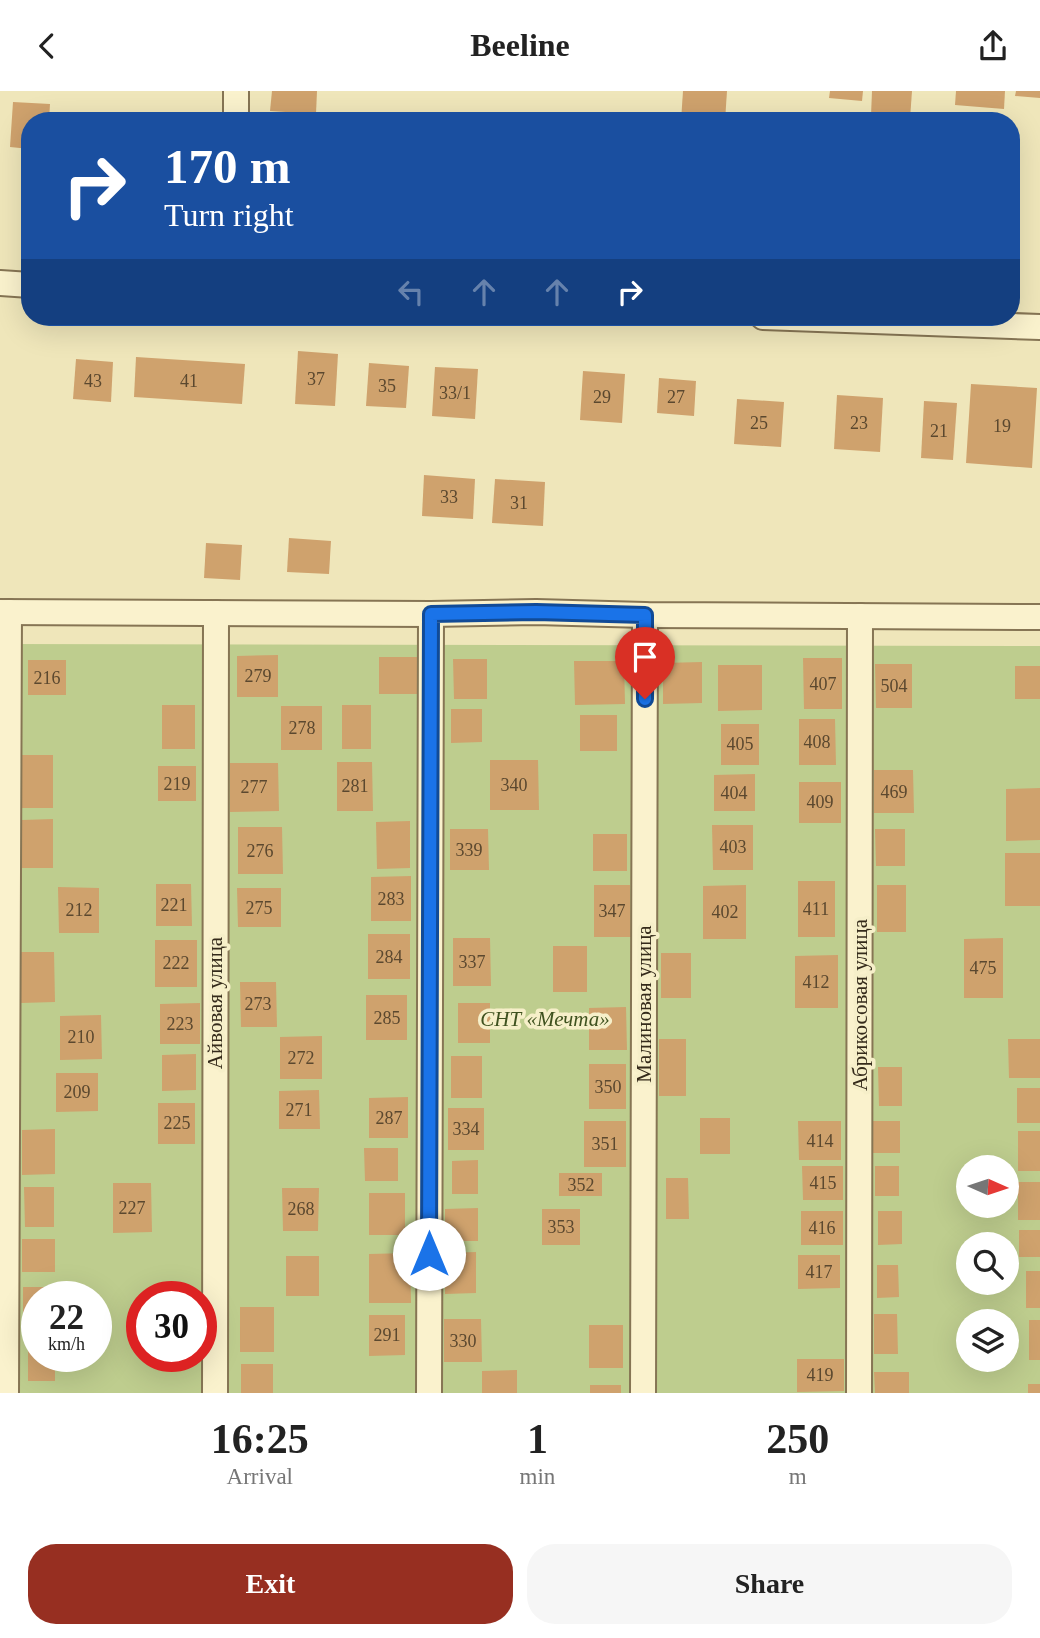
<!DOCTYPE html>
<meta charset="utf-8">
<style>
body{margin:0;font-family:"Times New Roman",serif;background:#f6f6f6;color:#222;height:100vh;display:flex;flex-direction:column;font-size:26px;white-space:nowrap}
*{box-sizing:border-box;margin:0}
p{font-size:23px;color:#767676}
.icon{flex:none;width:38px;height:38px;fill:none;stroke:currentColor;stroke-width:2;stroke-linecap:round;stroke-linejoin:round}
.map{position:relative;height:1302px;overflow:hidden}
.details{display:flex;flex-direction:column;background:#fff;flex:1}
.details>*{flex:none}
.banner{position:absolute;left:21px;top:21px;width:999px;height:214px;border-radius:28px;box-shadow:0 7px 28px #0002;background:#1a4fa0;color:#fff;overflow:hidden}
.needle{width:46px;rotate:93deg}
.buttons{position:absolute;left:956px;top:1064px;display:grid;gap:14px}
.buttons a{display:grid;place-items:center;width:63px;height:63px;border-radius:50%;background:#fff;box-shadow:0 7px 28px #0002;font-size:35px}
.speed{position:absolute;left:21px;top:1190px;display:flex;gap:14px;font-size:35px;font-weight:700;text-align:center}
.speed>*{display:grid;place-content:center;width:91px;height:91px;border-radius:50%;background:#fff;box-shadow:0 7px 28px #0002;line-height:1}
.speed small{font-size:18px;font-weight:400}
.speed .limit{border:10px solid #d22;background:#fff;color:#111}
.pin{position:absolute;display:grid;place-items:center;width:60px;height:60px;color:#fff;margin:-72px -30px;border-radius:50% 50% 50% 0;rotate:-45deg;box-shadow:0 0 7px #0007}
.pin .icon{rotate:45deg}
.me{position:absolute;width:77px;margin:-38px;rotate:0deg;stroke-linejoin:round;filter:drop-shadow(0 0 5px #0008)}
.turn{display:flex;align-items:center;gap:24px;height:147px;padding:0 28px;font-size:32px}
.turn .icon{width:91px;height:91px;stroke-width:2.5}
.turn b{display:block;font-size:49px;line-height:60px}
.lanes{display:flex;align-items:center;height:66px;padding:0 28px;background:#0003;justify-content:center;gap:35px;direction:ltr}
.lanes .off{opacity:.35}
.eta{display:flex;justify-content:space-evenly;align-items:center;height:119px;text-align:center}
.eta b{font-size:42px;font-weight:700;line-height:49px}
.action{display:flex;gap:14px;margin-top:auto;padding:14px 28px}
.action a{flex:1;height:80px;border-radius:28px;background:#972f21;color:#fff;font-size:28px;font-weight:700;line-height:80px;text-align:center}
.action a+a{background:#f6f6f6;color:#222}
header{display:flex;justify-content:space-between;align-items:center;height:91px;padding:0 28px;background:#fff;font-size:32px;font-weight:700}
.map>svg:first-child{display:block}
</style>
<header><svg class="icon" aria-label="back" viewBox="0 0 24 24"><path d="M15 5l-7 7 7 7"/></svg>Beeline<svg class="icon" aria-label="share" viewBox="0 0 24 24"><path d="M12 15V3M7 8l5-5 5 5M5 13v7h14v-7"/></svg></header>
<div class="map">
<svg width="1040" height="1302" viewBox="0 0 1040 1302">
<rect width="100%" height="100%" fill="#efe6ba"/>
<!-- green -->
<path fill="#becd8e" fill-rule="evenodd" d="M0,553L1040,555V1302H0ZM968,1076H1006V1115H968ZM968,1153H1006V1192H968ZM37,1206H96V1265H37ZM142,1206H201V1265H142ZM968,1230H1006V1269H968Z"/>
<!-- building -->
<g fill="#cfa26d">
<polygon points="272,0 317,0 316,23 270,20"/>
<polygon points="683,0 727,0 725,30 681,30"/>
<polygon points="830,0 863,0 862,10 829,7"/>
<polygon points="872,0 912,0 910,28 871,25"/>
<polygon points="956,0 1005,0 1004,18 955,14"/>
<polygon points="1016,0 1040,0 1040,7 1015,5"/>
<polygon points="13,11 50,13 49,30 30,30 30,58 10,56"/>
<polygon points="298,260 338,263 335,315 295,313"/>
<polygon points="136,266 245,273 242,313 134,306"/>
<polygon points="76,268 113,271 111,311 73,308"/>
<polygon points="369,272 409,275 406,317 366,315"/>
<polygon points="435,276 478,278 475,328 432,325"/>
<polygon points="583,280 625,283 622,332 580,329"/>
<polygon points="659,287 696,290 694,325 657,322"/>
<polygon points="971,293 1037,297 1032,377 966,372"/>
<polygon points="837,304 883,307 880,361 834,358"/>
<polygon points="737,308 784,311 781,356 734,353"/>
<polygon points="924,310 957,312 953,369 921,367"/>
<polygon points="424,384 475,388 473,428 422,425"/>
<polygon points="495,388 545,391 543,435 492,432"/>
<polygon points="289,447 331,450 329,483 287,481"/>
<polygon points="206,452 242,454 240,489 204,487"/>
<polygon points="278,564 278,606 237,606 237,565"/>
<rect x="379" y="566" width="38" height="37"/>
<polygon points="803,567 842,567 842,618 804,618"/>
<polygon points="453,568 487,568 487,608 454,608"/>
<rect x="28" y="569" width="38" height="35"/>
<polygon points="574,570 624,570 625,613 575,614"/>
<polygon points="702,571 702,612 663,613 663,572"/>
<polygon points="875,573 912,573 912,617 876,617"/>
<polygon points="718,574 762,574 762,619 718,620"/>
<rect x="1015" y="575" width="25" height="33"/>
<rect x="162" y="614" width="33" height="44"/>
<rect x="342" y="614" width="29" height="44"/>
<rect x="281" y="615" width="41" height="44"/>
<polygon points="451,618 482,618 482,651 451,652"/>
<rect x="580" y="624" width="37" height="36"/>
<polygon points="799,628 835,628 836,674 799,674"/>
<rect x="721" y="633" width="38" height="41"/>
<rect x="20" y="664" width="33" height="53"/>
<polygon points="490,669 538,669 539,719 490,719"/>
<polygon points="337,671 372,671 373,720 337,720"/>
<polygon points="230,672 278,672 279,720 230,721"/>
<rect x="158" y="675" width="38" height="35"/>
<polygon points="874,679 913,679 914,722 874,722"/>
<polygon points="755,683 755,720 714,720 714,684"/>
<rect x="799" y="691" width="42" height="41"/>
<polygon points="1040,697 1040,749 1006,750 1006,698"/>
<polygon points="53,728 53,777 22,777 22,729"/>
<polygon points="410,730 410,777 377,778 376,731"/>
<polygon points="712,734 753,734 753,779 713,779"/>
<polygon points="238,736 282,736 283,783 238,783"/>
<polygon points="450,738 488,738 489,779 450,779"/>
<polygon points="875,738 905,738 905,775 876,775"/>
<rect x="593" y="743" width="34" height="37"/>
<rect x="1005" y="762" width="35" height="53"/>
<polygon points="411,785 411,830 371,830 371,786"/>
<rect x="798" y="790" width="37" height="56"/>
<polygon points="156,793 191,793 192,835 156,835"/>
<polygon points="594,794 630,794 631,846 594,846"/>
<polygon points="746,794 746,848 703,848 703,795"/>
<rect x="877" y="794" width="29" height="47"/>
<polygon points="58,796 99,797 99,842 59,842"/>
<polygon points="237,797 281,797 281,836 238,836"/>
<rect x="368" y="843" width="42" height="45"/>
<polygon points="453,847 490,847 491,895 453,895"/>
<polygon points="1003,847 1003,907 964,907 964,848"/>
<rect x="155" y="849" width="42" height="47"/>
<rect x="553" y="855" width="34" height="46"/>
<polygon points="21,861 54,861 55,911 21,912"/>
<rect x="661" y="862" width="30" height="45"/>
<polygon points="838,864 838,917 795,917 795,865"/>
<polygon points="240,891 276,891 277,936 241,936"/>
<rect x="366" y="904" width="41" height="45"/>
<polygon points="200,912 200,953 160,953 160,913"/>
<rect x="458" y="912" width="32" height="40"/>
<polygon points="626,916 627,959 589,959 589,917"/>
<polygon points="101,924 102,968 60,969 60,925"/>
<polygon points="322,945 322,988 280,988 280,946"/>
<rect x="659" y="948" width="27" height="57"/>
<polygon points="1008,948 1040,948 1040,987 1009,987"/>
<polygon points="196,963 196,999 162,1000 162,964"/>
<rect x="451" y="965" width="31" height="42"/>
<rect x="589" y="973" width="37" height="45"/>
<polygon points="878,976 902,976 902,1015 879,1015"/>
<polygon points="56,982 98,982 98,1020 56,1021"/>
<rect x="1017" y="997" width="23" height="35"/>
<polygon points="319,999 320,1038 279,1038 279,1000"/>
<polygon points="408,1006 408,1047 369,1047 369,1007"/>
<rect x="158" y="1012" width="37" height="41"/>
<rect x="448" y="1017" width="36" height="42"/>
<rect x="700" y="1027" width="30" height="36"/>
<rect x="584" y="1030" width="42" height="46"/>
<polygon points="798,1030 841,1030 841,1069 799,1069"/>
<rect x="873" y="1030" width="27" height="32"/>
<polygon points="55,1038 55,1083 22,1084 22,1039"/>
<rect x="1018" y="1040" width="22" height="40"/>
<polygon points="364,1057 398,1057 398,1090 365,1090"/>
<polygon points="478,1069 478,1103 452,1103 452,1070"/>
<polygon points="802,1075 843,1075 843,1109 803,1109"/>
<rect x="875" y="1075" width="24" height="30"/>
<rect x="559" y="1082" width="43" height="23"/>
<polygon points="666,1087 688,1087 689,1128 666,1128"/>
<rect x="1018" y="1091" width="22" height="38"/>
<polygon points="113,1092 151,1092 152,1141 113,1142"/>
<polygon points="24,1096 54,1096 54,1136 25,1136"/>
<polygon points="282,1097 319,1097 318,1140 283,1140"/>
<rect x="369" y="1102" width="36" height="42"/>
<polygon points="478,1117 478,1150 445,1150 445,1118"/>
<rect x="542" y="1118" width="38" height="36"/>
<rect x="801" y="1120" width="42" height="34"/>
<polygon points="878,1120 902,1120 902,1153 878,1154"/>
<rect x="1019" y="1139" width="21" height="27"/>
<rect x="22" y="1148" width="33" height="33"/>
<polygon points="476,1161 476,1202 445,1203 445,1162"/>
<polygon points="410,1162 411,1212 369,1212 369,1163"/>
<polygon points="798,1164 840,1164 840,1197 798,1198"/>
<rect x="286" y="1165" width="33" height="40"/>
<polygon points="877,1174 898,1174 899,1206 877,1207"/>
<rect x="1026" y="1180" width="14" height="37"/>
<polygon points="23,1196 55,1196 55,1206 37,1206 37,1236 23,1236"/>
<rect x="240" y="1216" width="34" height="45"/>
<polygon points="874,1223 897,1223 898,1263 874,1263"/>
<polygon points="369,1224 405,1224 405,1264 369,1265"/>
<polygon points="444,1228 481,1228 482,1271 444,1271"/>
<rect x="1029" y="1229" width="11" height="40"/>
<rect x="589" y="1234" width="34" height="43"/>
<polygon points="28,1251 37,1251 37,1265 55,1265 55,1290 28,1290"/>
<polygon points="797,1268 844,1268 844,1300 797,1301"/>
<rect x="241" y="1273" width="32" height="29"/>
<polygon points="517,1279 517,1302 482,1302 482,1280"/>
<polygon points="874,1281 909,1281 909,1302 875,1302"/>
<rect x="1028" y="1293" width="12" height="9"/>
<rect x="590" y="1294" width="31" height="8"/>
</g>
<g fill="none" stroke-linecap="round" stroke-linejoin="round">
<defs>
<g id="minor">
<polyline points="236,0 236,30"/>
<polyline points="0,192 30,194"/>
<polyline points="763,226 1040,236"/>
<polyline points="0,521 431,523 536,521 645,524 1040,526"/>
<polyline points="6,1302 9,521"/>
<polyline points="215,1302 216,522"/>
<polyline points="429,1302 431,523"/>
<polyline points="643,1302 645,524"/>
<polyline points="859,1302 860,525"/>
</g>
</defs>
<!-- minor casing -->
<use href="#minor" stroke="#867554" stroke-width="28"/>
<!-- minor -->
<use href="#minor" stroke="#faf2cd" stroke-width="24"/>
</g>
<g fill="none" stroke-linecap="round" stroke-linejoin="round">
<defs>
<polyline id="route" points="429,1163 431,523 536,521 645,524 645,608"/>
</defs>
<!-- route casing -->
<use href="#route" stroke="#114b97" stroke-width="18"/>
<!-- route -->
<use href="#route" stroke="#1a73e8" stroke-width="12"/>
</g>
<g text-anchor="middle" dominant-baseline="central" stroke-width="7" stroke-linejoin="round" paint-order="stroke">
<!-- number labels -->
<g font-size="18" fill="#5b482f">
<text x="316" y="288">37</text>
<text x="93" y="290">43</text>
<text x="189" y="290">41</text>
<text x="387" y="295">35</text>
<text x="455" y="302">33/1</text>
<text x="602" y="306">29</text>
<text x="676" y="306">27</text>
<text x="759" y="332">25</text>
<text x="859" y="332">23</text>
<text x="1002" y="335">19</text>
<text x="939" y="340">21</text>
<text x="449" y="406">33</text>
<text x="519" y="412">31</text>
<text x="258" y="585">279</text>
<text x="47" y="587">216</text>
<text x="823" y="593">407</text>
<text x="894" y="595">504</text>
<text x="302" y="637">278</text>
<text x="817" y="651">408</text>
<text x="740" y="653">405</text>
<text x="177" y="693">219</text>
<text x="514" y="694">340</text>
<text x="355" y="695">281</text>
<text x="254" y="696">277</text>
<text x="894" y="701">469</text>
<text x="734" y="702">404</text>
<text x="820" y="711">409</text>
<text x="733" y="756">403</text>
<text x="469" y="759">339</text>
<text x="260" y="760">276</text>
<text x="391" y="808">283</text>
<text x="174" y="814">221</text>
<text x="259" y="817">275</text>
<text x="816" y="818">411</text>
<text x="79" y="819">212</text>
<text x="612" y="820">347</text>
<text x="725" y="821">402</text>
<text x="389" y="866">284</text>
<text x="472" y="871">337</text>
<text x="176" y="872">222</text>
<text x="983" y="877">475</text>
<text x="816" y="891">412</text>
<text x="258" y="913">273</text>
<text x="387" y="927">285</text>
<text x="180" y="933">223</text>
<text x="81" y="946">210</text>
<text x="301" y="967">272</text>
<text x="608" y="996">350</text>
<text x="77" y="1001">209</text>
<text x="299" y="1019">271</text>
<text x="389" y="1027">287</text>
<text x="177" y="1032">225</text>
<text x="466" y="1038">334</text>
<text x="820" y="1050">414</text>
<text x="605" y="1053">351</text>
<text x="823" y="1092">415</text>
<text x="581" y="1094">352</text>
<text x="132" y="1117">227</text>
<text x="301" y="1118">268</text>
<text x="561" y="1136">353</text>
<text x="822" y="1137">416</text>
<text x="819" y="1181">417</text>
<text x="387" y="1244">291</text>
<text x="463" y="1250">330</text>
<text x="820" y="1284">419</text>
</g>
<!-- street labels -->
<g font-size="21" fill="#342a1a" stroke="#f6efc9">
<text transform="translate(215 912) rotate(-90)">Айвовая улица</text>
<text transform="translate(644 913) rotate(-90)">Малиновая улица</text>
<text transform="translate(860 914) rotate(-90)">Абрикосовая улица</text>
</g>
<!-- park labels -->
<g font-size="21" font-style="italic" fill="#3f521f" stroke="#f6efc9">
<text x="545" y="928">СНТ «Мечта»</text>
</g>
</g>
</svg>
<div class="buttons">
<a><svg class="needle" viewBox="-14 -14 28 28"><path d="M0-13l5 13h-10z" fill="#e53935"/><path d="M0 13l5-13h-10z" fill="#767676"/></svg></a>
<a><svg class="icon" aria-label="search" viewBox="0 0 24 24"><circle cx="10" cy="10" r="6"/><path d="M15 15l6 6"/></svg></a>
<a><svg class="icon" aria-label="layers" viewBox="0 0 24 24"><path d="M12 4l9 5-9 5-9-5zM3 14l9 5 9-5"/></svg></a>
</div>
<div class="speed"><div>22<small>km/h</small></div><div class="limit">30</div></div>
<div class="pin" style="left:645px;top:608px;background:#d93025"><svg class="icon" aria-label="arrive" viewBox="0 0 24 24"><path d="M6 21V4h12l-3 4 3 4H6"/></svg></div>
<svg class="me" style="left:429px;top:1163px" viewBox="-20 -20 40 40"><circle r="19" fill="#fff"/><path d="M0-13L10 11 0 6-10 11z" fill="#1a73e8"/></svg>
<div class="banner">
<div class="turn"><svg class="icon" aria-label="right" viewBox="0 0 24 24"><path d="M7 20v-9h11M14 6l5 5-5 5"/></svg><div><b>170 m</b>Turn right</div></div>
<div class="lanes"><svg class="icon off" aria-label="left" viewBox="0 0 24 24"><path d="M17 20v-9H6M10 6l-5 5 5 5"/></svg><svg class="icon off" aria-label="ahead" viewBox="0 0 24 24"><path d="M12 20V5M6 11l6-6 6 6"/></svg><svg class="icon off" aria-label="ahead" viewBox="0 0 24 24"><path d="M12 20V5M6 11l6-6 6 6"/></svg><svg class="icon" aria-label="right" viewBox="0 0 24 24"><path d="M7 20v-9h11M14 6l5 5-5 5"/></svg></div>
</div>
</div>
<section class="details">
<div class="eta">
<div><b>16:25</b><p>Arrival</p></div>
<div><b>1</b><p>min</p></div>
<div><b>250</b><p>m</p></div>
</div>
<div class="action"><a>Exit</a><a>Share</a></div>
</section>
